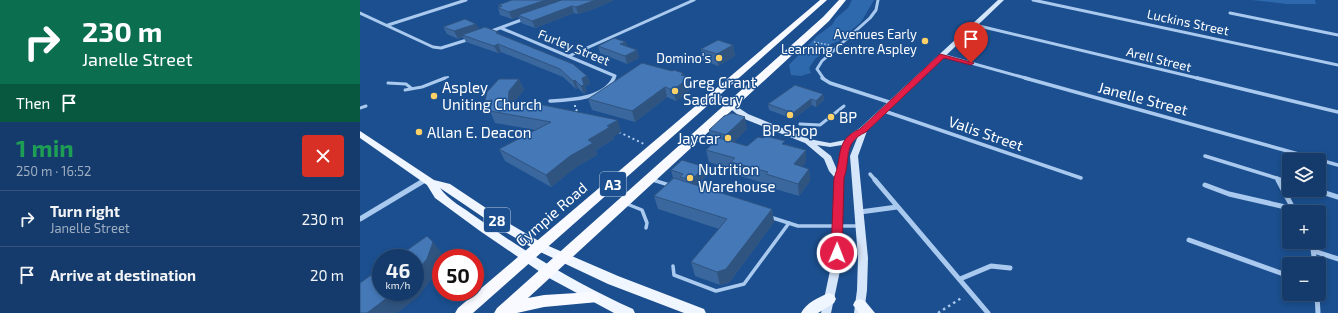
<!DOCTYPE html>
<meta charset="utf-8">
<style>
body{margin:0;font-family:"Exo 2",sans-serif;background:#214673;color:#f1f3f6;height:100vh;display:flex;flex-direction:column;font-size:15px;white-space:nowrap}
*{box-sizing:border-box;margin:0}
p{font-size:13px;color:#9dadc1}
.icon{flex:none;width:22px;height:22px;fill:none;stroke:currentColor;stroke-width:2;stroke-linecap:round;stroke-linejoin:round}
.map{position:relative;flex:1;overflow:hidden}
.panel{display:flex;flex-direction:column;background:#143b6b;width:360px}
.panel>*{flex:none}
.guide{background:#0b6e4f;color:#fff;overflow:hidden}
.buttons{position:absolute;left:922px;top:153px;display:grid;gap:8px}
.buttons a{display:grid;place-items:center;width:44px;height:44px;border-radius:4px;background:#143b6b;box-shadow:0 2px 6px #0003,0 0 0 1px #33557e;font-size:20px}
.speed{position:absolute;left:12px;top:249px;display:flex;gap:8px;font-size:20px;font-weight:700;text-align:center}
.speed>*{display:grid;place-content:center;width:52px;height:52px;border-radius:50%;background:#143b6b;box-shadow:0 2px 6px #0003,0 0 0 1px #33557e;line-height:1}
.speed small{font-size:10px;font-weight:400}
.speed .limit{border:6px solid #d22;background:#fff;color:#111}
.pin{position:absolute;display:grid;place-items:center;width:34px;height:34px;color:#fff;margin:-41px -17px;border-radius:50% 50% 50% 0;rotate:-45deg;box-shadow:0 0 4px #0007}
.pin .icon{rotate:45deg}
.me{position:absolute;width:44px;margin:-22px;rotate:1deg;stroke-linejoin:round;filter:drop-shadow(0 0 3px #0008)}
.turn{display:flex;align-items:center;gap:14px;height:84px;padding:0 16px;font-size:18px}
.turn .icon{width:52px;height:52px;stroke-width:2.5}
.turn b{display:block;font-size:28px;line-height:34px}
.then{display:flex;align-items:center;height:38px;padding:0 16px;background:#0003;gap:8px;font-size:15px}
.round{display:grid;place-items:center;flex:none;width:42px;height:42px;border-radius:4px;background:#214673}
.head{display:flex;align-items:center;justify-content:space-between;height:68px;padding:0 16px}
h1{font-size:24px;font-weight:700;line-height:30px;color:#1e9e55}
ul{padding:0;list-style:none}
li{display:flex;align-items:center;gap:12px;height:56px;padding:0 16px;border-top:1px solid #33557e}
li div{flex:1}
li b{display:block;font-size:15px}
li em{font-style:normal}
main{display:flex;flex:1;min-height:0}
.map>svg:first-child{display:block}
</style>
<main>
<section class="panel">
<div class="guide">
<div class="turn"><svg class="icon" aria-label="right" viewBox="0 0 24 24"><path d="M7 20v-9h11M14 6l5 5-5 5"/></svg><div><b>230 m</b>Janelle Street</div></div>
<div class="then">Then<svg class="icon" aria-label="arrive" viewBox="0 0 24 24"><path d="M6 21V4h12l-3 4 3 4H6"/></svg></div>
</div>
<div class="head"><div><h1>1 min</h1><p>250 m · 16:52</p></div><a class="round" style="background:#d93025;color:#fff"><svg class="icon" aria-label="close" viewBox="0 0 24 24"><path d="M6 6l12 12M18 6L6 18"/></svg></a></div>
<ul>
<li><svg class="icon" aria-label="right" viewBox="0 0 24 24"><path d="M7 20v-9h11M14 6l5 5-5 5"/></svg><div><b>Turn right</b><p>Janelle Street</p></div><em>230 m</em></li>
<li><svg class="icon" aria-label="arrive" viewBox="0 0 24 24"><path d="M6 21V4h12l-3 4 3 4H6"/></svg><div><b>Arrive at destination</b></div><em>20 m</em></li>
</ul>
</section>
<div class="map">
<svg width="978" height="313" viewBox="0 0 978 313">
<rect width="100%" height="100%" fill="#1b4f8f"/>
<!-- green -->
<g fill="#2e69ad">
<polygon points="492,0 514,0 501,22 479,41 471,44 466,51 455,59 449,68 451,73 441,76 431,75 429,65 457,36 472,25 476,18 488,8"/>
<polygon points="892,0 955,0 956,4 927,4"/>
</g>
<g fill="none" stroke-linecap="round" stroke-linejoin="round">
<!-- path-far2 -->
<polyline stroke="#a9c9ee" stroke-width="1.5" stroke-dasharray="1.5 2" stroke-linecap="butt" points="454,42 469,45"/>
<!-- path-far1 -->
<g stroke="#a9c9ee" stroke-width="2" stroke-dasharray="2 3" stroke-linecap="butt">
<polyline points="215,105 215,109 221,114"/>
<polyline points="259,132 284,144"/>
</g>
<!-- path -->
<polyline stroke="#a9c9ee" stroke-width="2.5" stroke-dasharray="2.5 3.5" stroke-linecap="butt" points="578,313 603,297"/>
<!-- service-far2 -->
<polyline stroke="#a9c9ee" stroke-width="2" points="82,79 88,77"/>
<!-- service-far1 -->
<g stroke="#a9c9ee" stroke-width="3">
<polyline points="28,83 46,84 51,88"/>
<polyline points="45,90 62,87 85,78"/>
<polyline points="0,108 6,106"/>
<polyline points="440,124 460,125 484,106"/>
<polyline points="293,180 297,181"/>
</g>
<!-- service -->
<g stroke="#a9c9ee" stroke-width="3.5">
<polyline points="293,180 309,185"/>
<polyline points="267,204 282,210 287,223 286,228"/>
<polyline points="410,217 438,226 499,226"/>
<polyline points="313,266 314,275 356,291 384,284 429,223"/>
</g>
<!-- minor-far2 -->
<g stroke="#a9c9ee" stroke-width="3">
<polyline points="673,0 978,65"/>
<polyline points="0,13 73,47 81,48 110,39"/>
<polyline points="870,13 978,35"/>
<polyline points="28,25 106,0"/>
<polyline points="615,25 841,79"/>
<polyline points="141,28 255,76 253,79"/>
<polyline points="129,32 164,19"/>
<polyline points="582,55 669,79"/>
<polyline points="209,56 334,0"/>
<polyline points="464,79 457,69 462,61 510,18 516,10 518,0"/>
</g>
<!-- minor-far1 -->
<g stroke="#a9c9ee" stroke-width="3.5">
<polyline points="462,78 470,83 532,103"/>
<polyline points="665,78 978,165"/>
<polyline points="837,78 978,112"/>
<path d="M190,101C211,100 243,99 254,78"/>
<polyline points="524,111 721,178"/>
<polyline points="845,156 926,181"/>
<polyline points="510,174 516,181"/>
<polyline points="917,178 919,181"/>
<polyline points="63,181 65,180"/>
</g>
<!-- minor -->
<g stroke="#a9c9ee" stroke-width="5">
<polyline points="515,180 628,313"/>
<polyline points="918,180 935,212"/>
<polyline points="923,180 929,182"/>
<polyline points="845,185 869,194 934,209"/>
<polyline points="956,190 978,197"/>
<polyline points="500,212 537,207"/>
<polyline points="0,219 65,180"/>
<polyline points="829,240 929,276"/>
<polyline points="952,242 955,264"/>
<polyline points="954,251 978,259"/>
<polyline points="600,279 631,266 650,268"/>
<polyline points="957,294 958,313"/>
</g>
<!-- secondary -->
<path fill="#d6e6fa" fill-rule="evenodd" d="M638,0H644L507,131L498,156L508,258L507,290L504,313H494L497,290L498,258L490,156L498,136L490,145L483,178L481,266L471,313H461L471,266L475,178L469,171L464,159L445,143L382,118L353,95L356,93L358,94L388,114L449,139L470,143L485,140L492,133L500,128ZM457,145L470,147L482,145L477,170L471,156Z"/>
<!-- primary -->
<g fill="#f0f6ff" fill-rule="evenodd">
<path d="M0,131L74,180L90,184L150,224L184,244L258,276L344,309L346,313H324L248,284L176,250L142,230L80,188C88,200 104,208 116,217C165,252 217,284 273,309L275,313H254L189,278L120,231L75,198L67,185L0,138Z"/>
<path d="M469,293L474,295L476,299L474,303L458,313H441C446,303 459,297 469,293Z"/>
<polygon points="500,299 505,301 515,313 499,313 493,305 495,301"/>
</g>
<!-- trunk -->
<g fill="#f8faff" fill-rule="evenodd">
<polygon points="460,0 467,0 113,313 95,313 98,308"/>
<polygon points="479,0 486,0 469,21 168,298 184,295 233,292 238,294 240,298 238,302 184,307 157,313 134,313 137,308 463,17"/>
</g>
</g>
<!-- wall -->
<g fill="#3a679d">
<polygon points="254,0 234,9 218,14 214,13 175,28 161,23 159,17 152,19 140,15 138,8 139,7 138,5"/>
<polygon points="83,27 119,29 138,32 139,34 227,76 230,84 225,86 226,93 224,94 218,88 216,89 203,77 141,52 138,53 106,42 103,37 98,39 87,34"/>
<polygon points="373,45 375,56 358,66 343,60 341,49"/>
<polygon points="238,46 267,47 277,50 279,58 267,64 240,53"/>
<polygon points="312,71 323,73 323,76 332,88 316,101 307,97 275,122 232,110 228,99"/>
<polygon points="159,79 164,90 154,102 154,104 261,132 253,137 254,139 236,150 237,155 215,168 191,187 145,161 139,149 176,130 135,123 130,111"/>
<polygon points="463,94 464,100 456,107 452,105 433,119 409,110 408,104"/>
<polygon points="387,129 374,142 387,146 425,144 446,150 446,162 442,167 449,169 450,181 439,196 408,187 407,184 373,174 373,170 349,162 346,150 353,143 351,143 349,130"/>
<polygon points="345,167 346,176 337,185 412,209 414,222 369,283 360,285 335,276 331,262 359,229 298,209 294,196 313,178 311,170"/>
</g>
<!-- shaded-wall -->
<g fill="#305480">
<polygon points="186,0 209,0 158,15 159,17 152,19 149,12"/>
<polygon points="236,0 254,0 234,9 218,14 216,7"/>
<polygon points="212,6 214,13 175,28 172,21"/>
<polygon points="116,24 120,31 102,35 103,37 98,39 94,31"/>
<polygon points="266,42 268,49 260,44"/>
<polygon points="138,44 141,52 138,53 134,46"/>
<polygon points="373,45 375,56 358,66 357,54"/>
<polygon points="277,50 279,58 267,64 265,56"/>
<polygon points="323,73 324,81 330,77 332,88 316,101 313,90 321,75"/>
<polygon points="227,76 230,84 225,86 226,93 224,94 221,86 222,78"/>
<polygon points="159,79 164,90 154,102 153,114 148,103 149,91"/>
<polygon points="215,80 218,88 216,89 213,81"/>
<polygon points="305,87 307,97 275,122 272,111"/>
<polygon points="463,94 464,100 456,107 456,101"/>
<polygon points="451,99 452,105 433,119 433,113"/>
<polygon points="132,100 130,111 125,101"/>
<polygon points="385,117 387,129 369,148 366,135"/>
<polygon points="258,120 261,132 253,137 254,139 236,150 237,155 215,168 191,187 186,175 228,140 247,126"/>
<polygon points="446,150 446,162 435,177 434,164"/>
<polygon points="345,167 346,176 333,189 331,180"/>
<polygon points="449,169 450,181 439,196 438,184"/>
<polygon points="412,209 414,222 369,283 360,285 357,272"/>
<polygon points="73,242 83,255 82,258 81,258 81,260 76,273 58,297 37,313 7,313 35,292 55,292 55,273"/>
</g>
<!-- building -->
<g fill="#4478b7" stroke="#305480">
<polygon points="152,0 186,0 149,12 138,8 142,6 138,5"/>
<polygon points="202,0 236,0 216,7 212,6 172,21 158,15"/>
<polygon points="105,19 116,24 94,31 83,27"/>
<polygon points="125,27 138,32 136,33 213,64 227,76 222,78 224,85 221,86 215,80 213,81 200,69 138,44 134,46 102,35"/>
<polygon points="254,38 266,42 260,44 277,50 265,56 238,46"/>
<polygon points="358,40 373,45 357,54 341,49"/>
<polygon points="282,63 312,71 314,70 323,73 321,75 330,77 313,90 305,87 272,111 228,99"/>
<polygon points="139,79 159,79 149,91 148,103 169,106 173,103 258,120 247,126 250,127 228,140 233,143 210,156 186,175 139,149 191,122 130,111 132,100 125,101 127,92"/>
<polygon points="435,85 463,94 456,101 451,99 433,113 408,104"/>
<polygon points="372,113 385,117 366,135 349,130 364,116"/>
<polygon points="406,136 425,141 422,144 446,150 434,164 449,169 438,184 406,174 408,172 371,162 375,158 346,150 359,138 387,146 398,137 403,138"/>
<polygon points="322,160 345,167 331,180 320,177 323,174 311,170"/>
<polygon points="314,178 412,209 366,269 357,272 331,262 367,219 294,196"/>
<polygon points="67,236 73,242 67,259 55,273 55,258 36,258"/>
<polygon points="21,268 21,292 35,292 7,313 0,313 0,283"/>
</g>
<!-- route -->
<path fill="#e11d48" stroke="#92132f" d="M580,54L614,63L611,65L584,58L506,132C482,143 491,158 484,178L482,253L477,257L473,256L471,253L474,178C483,157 474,140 500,129Z"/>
<!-- markers -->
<g fill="#ffd166" stroke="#1b4f8f" stroke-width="1.5">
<circle cx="565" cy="41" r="4"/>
<circle cx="359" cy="58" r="4"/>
<circle cx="315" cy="91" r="4"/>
<circle cx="74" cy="96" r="4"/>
<circle cx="430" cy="115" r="4"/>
<circle cx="471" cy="117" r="4"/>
<circle cx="59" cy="132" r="4"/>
<circle cx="368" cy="138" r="4"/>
<circle cx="330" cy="178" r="4"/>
</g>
<g text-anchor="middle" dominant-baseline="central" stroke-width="3" stroke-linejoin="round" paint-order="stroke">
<!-- far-street labels -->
<g font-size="13" fill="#fff" stroke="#1b4f8f">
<text transform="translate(828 22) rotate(12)">Luckins Street</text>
<text transform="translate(214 47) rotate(22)">Furley Street</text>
<text transform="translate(799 59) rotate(14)">Arell Street</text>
</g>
<!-- far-poi labels -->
<g font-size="13" fill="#fff" stroke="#1b4f8f" text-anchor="end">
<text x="557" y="34">Avenues Early<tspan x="557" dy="15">Learning Centre Aspley</tspan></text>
<text x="351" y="58">Domino's</text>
</g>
<!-- shield labels -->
<g fill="#1b4f8f" stroke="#bbcadd" stroke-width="1">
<rect x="240" y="172" width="26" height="24" rx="3"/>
<rect x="124" y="208" width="26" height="24" rx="3"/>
</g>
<g font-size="14" font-weight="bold" fill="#fff">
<text x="253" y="184">A3</text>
<text x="137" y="220">28</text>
</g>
<!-- poi labels -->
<g font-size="15" fill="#fff" stroke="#1b4f8f" text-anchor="start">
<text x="323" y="82">Greg Grant<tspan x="323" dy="17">Saddlery</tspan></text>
<text x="82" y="87">Aspley<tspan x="82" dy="17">Uniting Church</tspan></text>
<text x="479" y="117">BP</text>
<text x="430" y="130" text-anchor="middle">BP Shop</text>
<text x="67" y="132">Allan E. Deacon</text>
<text x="360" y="138" text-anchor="end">Jaycar</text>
<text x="338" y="169">Nutrition<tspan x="338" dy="17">Warehouse</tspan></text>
</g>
<!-- street labels -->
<g font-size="15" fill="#fff" stroke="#1b4f8f">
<text transform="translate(783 98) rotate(15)">Janelle Street</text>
<text transform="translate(626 133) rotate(19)">Valis Street</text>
<text transform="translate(191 214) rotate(-41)">Gympie Road</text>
</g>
</g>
</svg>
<div class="buttons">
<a><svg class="icon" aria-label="layers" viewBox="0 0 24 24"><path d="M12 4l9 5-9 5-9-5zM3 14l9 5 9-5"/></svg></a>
<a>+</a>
<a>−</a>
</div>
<div class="speed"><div>46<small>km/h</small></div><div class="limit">50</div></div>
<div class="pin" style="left:611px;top:63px;background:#d93025"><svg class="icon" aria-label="arrive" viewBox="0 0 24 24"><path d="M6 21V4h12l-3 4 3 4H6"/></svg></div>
<svg class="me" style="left:477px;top:253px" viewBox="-20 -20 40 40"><circle r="17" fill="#e11d48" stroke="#fff" stroke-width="3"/><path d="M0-11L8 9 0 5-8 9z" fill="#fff"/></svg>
</div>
</main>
